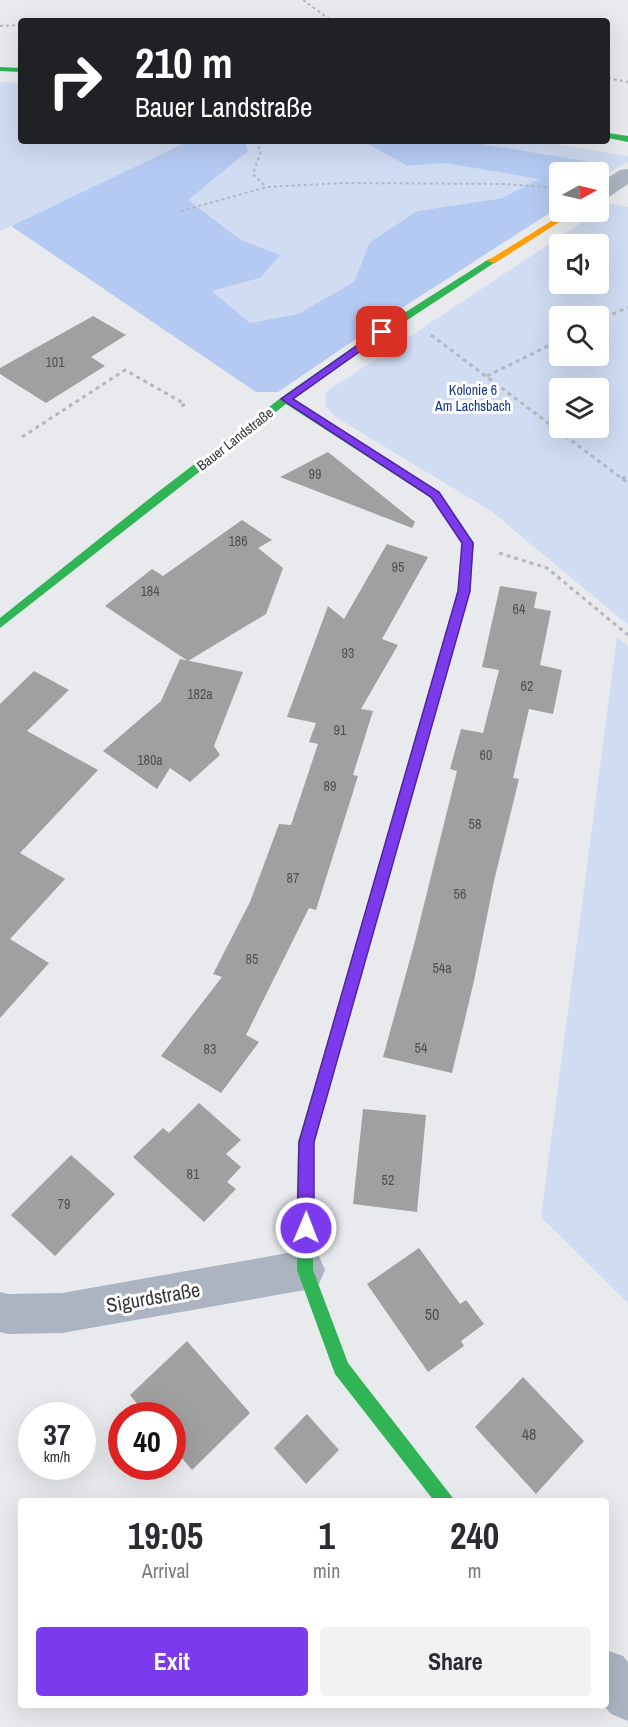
<!DOCTYPE html>
<meta charset="utf-8">
<style>
body{margin:0;font-family:"Archivo Narrow",sans-serif;background:#f2f2f3;color:#2b2b33;height:100vh;display:flex;flex-direction:column;font-size:22px;white-space:nowrap}
*{box-sizing:border-box;margin:0}
p{font-size:20px;color:#7c7c81}
.icon{flex:none;width:33px;height:33px;fill:none;stroke:currentColor;stroke-width:2;stroke-linecap:round;stroke-linejoin:round}
.map{position:relative;flex:1;overflow:hidden}
.side{position:absolute;left:18px;top:1498px;width:591px;height:210px;display:flex;flex-direction:column;background:#fff;border-radius:6px;box-shadow:0 6px 24px #0002}
.side>*{flex:none}
.guide{position:absolute;left:18px;top:18px;width:592px;height:126px;border-radius:6px;box-shadow:0 6px 24px #0002;background:#202124;color:#fff;overflow:hidden}
.needle{width:39px;rotate:82deg}
.controls{position:absolute;left:549px;top:162px;display:grid;gap:12px}
.controls a{display:grid;place-items:center;width:60px;height:60px;border-radius:6px;background:#fff;box-shadow:0 6px 24px #0002;font-size:30px}
.speed{position:absolute;left:18px;top:1402px;display:flex;gap:12px;font-size:30px;font-weight:700;text-align:center}
.speed>*{display:grid;place-content:center;width:78px;height:78px;border-radius:50%;background:#fff;box-shadow:0 6px 24px #0002;line-height:1}
.speed small{font-size:15px;font-weight:400}
.speed .limit{border:9px solid #d22;background:#fff;color:#111}
.pin{position:absolute;display:grid;place-items:center;width:51px;height:51px;color:#fff;margin:-26px;border-radius:12px;box-shadow:0 3px 9px #0006}
.me{position:absolute;width:66px;margin:-33px;rotate:1deg;stroke-linejoin:round;filter:drop-shadow(0 0 4px #0008)}
.turn{display:flex;align-items:center;gap:21px;height:126px;padding:0 18px;font-size:27px}
.turn .icon{width:78px;height:78px;stroke-width:2.5}
.turn b{display:block;font-size:42px;line-height:51px}
.eta{display:flex;justify-content:space-evenly;align-items:center;height:102px;text-align:center}
.eta b{font-size:36px;font-weight:700;line-height:42px}
.primary-button{display:flex;gap:12px;margin-top:auto;padding:12px 18px}
.primary-button a{flex:1;height:69px;border-radius:6px;background:#7c3aed;color:#fff;font-size:24px;font-weight:700;line-height:69px;text-align:center}
.primary-button a+a{background:#f2f2f3;color:#2b2b33}
.map>svg:first-child{display:block}
</style>
<div class="map">
<svg width="628" height="1727" viewBox="0 0 628 1727">
<rect width="100%" height="100%" fill="#e9eaed"/>
<!-- green -->
<g fill="#d0dcf2" fill-rule="evenodd">
<polygon points="0,82 21,83 21,141 189,141 0,231"/>
<polygon points="245,141 352,141 368,144 407,166 444,163 540,179 503,198 417,211 370,242 354,282 298,314 250,323 212,291 260,278 279,255 241,240 188,200 247,151"/>
<polygon points="464,141 540,141 628,156 628,162 610,172 598,163"/>
<path d="M611,203L628,207V625L491,511L334,416L325,405L326,392ZM560,244H598V284H560ZM560,316H598V356H560ZM560,388H598V428H560Z"/>
<polygon points="617,637 628,646 628,1303 541,1217"/>
</g>
<!-- forest -->
<polygon fill="#b5caf2" points="189,141 245,141 248,151 188,200 241,240 280,255 260,278 212,291 250,323 298,314 354,282 370,242 417,211 503,198 539,179 444,163 407,166 368,144 352,141 464,141 598,163 610,172 599,181 598,172 560,172 559,207 394,313 278,392 256,392 11,226"/>
<g fill="none" stroke-linecap="round" stroke-linejoin="round">
<!-- stream -->
<polygon fill="#b4caf3" fill-rule="evenodd" points="426,141 443,141 594,167 598,169 594,171 430,143"/>
</g>
<!-- building -->
<g fill="#a0a0a1">
<polygon points="93,316 126,335 91,357 105,366 46,403 0,374 0,368"/>
<polygon points="328,452 415,522 412,528 280,477"/>
<polygon points="242,520 272,540 258,548 283,568 266,614 188,661 105,606 152,569 163,576"/>
<polygon points="387,544 428,557 382,639 398,645 361,709 373,711 353,775 358,776 316,910 309,908 246,1035 259,1042 221,1093 161,1056 222,977 213,974 250,902 279,824 291,825 318,744 309,742 316,723 287,717 328,606 344,619"/>
<polygon points="500,586 537,592 534,608 551,611 540,665 562,670 553,714 529,709 513,778 519,779 494,881 474,981 452,1073 383,1057 415,941 457,771 450,769 461,729 483,733 499,670 482,667"/>
<polygon points="180,659 243,672 214,746 220,755 190,782 170,768 157,789 103,751 161,701"/>
<polygon points="34,671 69,690 27,731 98,770 20,853 65,879 10,939 49,963 0,1018 0,704"/>
<polygon points="199,1103 241,1140 226,1154 241,1167 227,1182 236,1189 204,1222 133,1157 163,1128 169,1133"/>
<polygon points="363,1109 426,1115 417,1212 353,1204"/>
<polygon points="71,1155 115,1194 55,1256 11,1215"/>
<polygon points="419,1248 460,1304 466,1300 484,1324 461,1341 464,1346 428,1372 367,1284"/>
<polygon points="187,1341 250,1413 192,1470 172,1446 172,1416 147,1416 130,1395"/>
<polygon points="523,1377 584,1441 536,1494 475,1427"/>
<polygon points="307,1414 339,1450 306,1484 274,1448"/>
</g>
<g fill="none" stroke-linecap="round" stroke-linejoin="round">
<!-- path-far1 -->
<g stroke="#b2b7c1" stroke-width="2" stroke-dasharray="3 3" stroke-linecap="butt">
<polyline points="303,0 332,21"/>
<polyline points="0,26 21,25"/>
<polyline points="608,78 628,82"/>
<polyline points="256,141 261,151 253,174 266,187"/>
<polyline points="181,211 267,187 342,183 506,184 560,188"/>
</g>
<!-- path -->
<g stroke="#b2b7c1" stroke-width="3" stroke-dasharray="4 4" stroke-linecap="butt">
<polyline points="598,321 628,307"/>
<polyline points="431,335 628,483"/>
<polyline points="487,376 560,340"/>
<polyline points="22,437 125,370 185,404 180,407"/>
<polyline points="622,479 628,475"/>
<polyline points="499,553 547,568 628,635"/>
</g>
<!-- street -->
<g fill="#acb4c2" fill-rule="evenodd">
<polygon points="628,169 628,184 606,199 598,200 598,184 620,170"/>
<polygon points="305,1250 319,1256 325,1270 319,1284 305,1290 62,1333 8,1334 0,1332 0,1292 8,1294 62,1293"/>
<polygon points="606,1650 623,1656 628,1662 628,1721 611,1714 604,1706 606,1706"/>
</g>
<!-- fast -->
<g fill="#30b455" fill-rule="evenodd">
<polygon points="0,67 21,68 21,72 0,71"/>
<polygon points="608,133 628,136 628,142 608,138"/>
<polygon points="489,259 497,261 365,348 293,399 439,492 474,543 470,591 429,729 421,729 419,726 458,591 462,543 431,498 286,404 0,628 0,618 154,495 282,397 379,329"/>
<polygon points="326,1064 331,1066 333,1071 314,1142 313,1270 348,1363 456,1502 435,1502 335,1374 297,1270 298,1142 319,1071 321,1066"/>
</g>
<!-- slow -->
<g fill="#ff9f0a" fill-rule="evenodd">
<polygon points="566,212 575,212 495,263 487,261"/>
<polygon points="425,721 431,726 333,1071 331,1076 326,1078 321,1076 319,1071 419,726"/>
</g>
</g>
<!-- route -->
<polygon fill="#7c3aed" stroke="#51269a" stroke-width="1.5" points="379,330 387,332 293,399 439,492 473,543 470,591 314,1142 314,1228 311,1233 306,1236 300,1233 297,1228 299,1142 458,591 462,543 431,497 281,399"/>
<g text-anchor="middle" dominant-baseline="central" stroke-width="6" stroke-linejoin="round" paint-order="stroke">
<!-- number labels -->
<g font-size="14" fill="#505153">
<text x="55" y="362">101</text>
<text x="315" y="474">99</text>
<text x="238" y="541">186</text>
<text x="398" y="567">95</text>
<text x="150" y="591">184</text>
<text x="519" y="609">64</text>
<text x="348" y="653">93</text>
<text x="527" y="686">62</text>
<text x="200" y="694">182a</text>
<text x="340" y="730">91</text>
<text x="486" y="755">60</text>
<text x="150" y="760">180a</text>
<text x="330" y="786">89</text>
<text x="475" y="824">58</text>
<text x="293" y="878">87</text>
<text x="460" y="894">56</text>
<text x="252" y="959">85</text>
<text x="442" y="968">54a</text>
<text x="421" y="1048">54</text>
<text x="210" y="1049">83</text>
<text x="193" y="1174">81</text>
<text x="388" y="1180">52</text>
<text x="64" y="1204">79</text>
</g>
<!-- far-park labels -->
<g font-size="14" fill="#15398a" stroke="#fff">
<text x="473" y="390">Kolonie 6<tspan x="473" dy="16">Am Lachsbach</tspan></text>
</g>
<!-- far-street labels -->
<g font-size="14" fill="#363739" stroke="#fff">
<text transform="translate(235 439) rotate(-38)">Bauer Landstraße</text>
</g>
<!-- near-number labels -->
<g font-size="16" fill="#505153">
<text x="432" y="1314">50</text>
<text x="529" y="1434">48</text>
</g>
<!-- near-street labels -->
<g font-size="20" fill="#363739" stroke="#fff">
<text transform="translate(153 1297) rotate(-10)">Sigurdstraße</text>
</g>
</g>
</svg>
<div class="controls">
<a><svg class="needle" viewBox="-14 -14 28 28"><path d="M0-13l5 13h-10z" fill="#e53935"/><path d="M0 13l5-13h-10z" fill="#7c7c81"/></svg></a>
<a><svg class="icon" aria-label="sound" viewBox="0 0 24 24"><path d="M4 9h4l5-4v14l-5-4H4zM17 9q2 3 0 6"/></svg></a>
<a><svg class="icon" aria-label="search" viewBox="0 0 24 24"><circle cx="10" cy="10" r="6"/><path d="M15 15l6 6"/></svg></a>
<a><svg class="icon" aria-label="layers" viewBox="0 0 24 24"><path d="M12 4l9 5-9 5-9-5zM3 14l9 5 9-5"/></svg></a>
</div>
<div class="speed"><div>37<small>km/h</small></div><div class="limit">40</div></div>
<div class="pin" style="left:382px;top:332px;background:#d93025"><svg class="icon" aria-label="arrive" viewBox="0 0 24 24"><path d="M6 21V4h12l-3 4 3 4H6"/></svg></div>
<svg class="me" style="left:306px;top:1228px" viewBox="-20 -20 40 40"><circle r="17" fill="#7c3aed" stroke="#fff" stroke-width="3"/><path d="M0-11L8 9 0 5-8 9z" fill="#fff"/></svg>
<div class="guide">
<div class="turn"><svg class="icon" aria-label="right" viewBox="0 0 24 24"><path d="M7 20v-9h11M14 6l5 5-5 5"/></svg><div><b>210 m</b>Bauer Landstraße</div></div>
</div>
<section class="side">
<div class="eta">
<div><b>19:05</b><p>Arrival</p></div>
<div><b>1</b><p>min</p></div>
<div><b>240</b><p>m</p></div>
</div>
<div class="primary-button"><a>Exit</a><a>Share</a></div>
</section>
</div>
